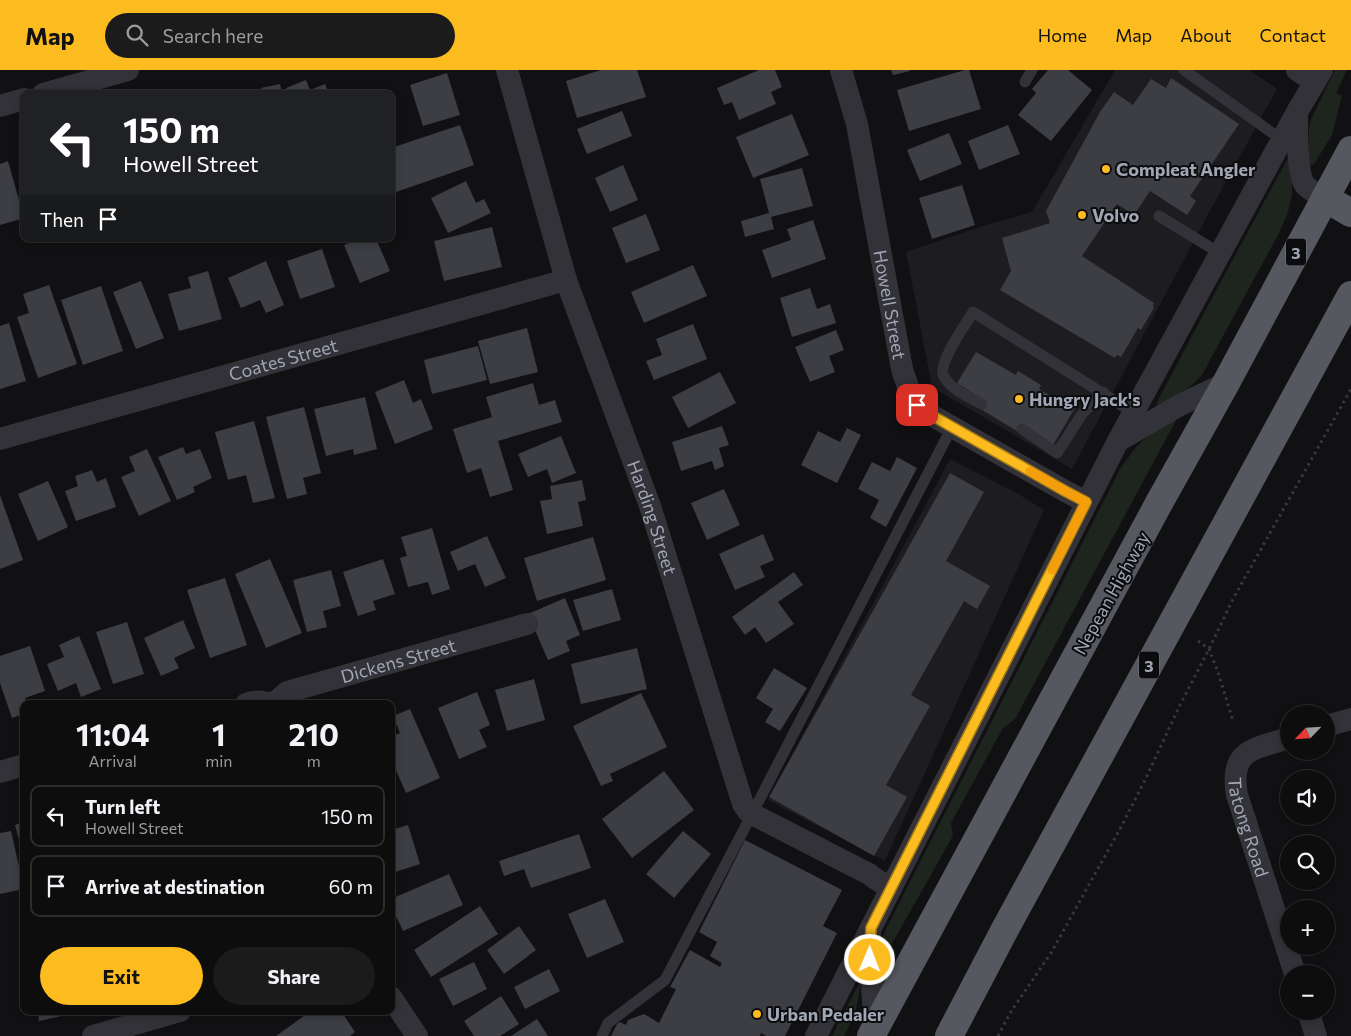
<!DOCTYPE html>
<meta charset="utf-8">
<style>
body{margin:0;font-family:Commissioner,sans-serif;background:#1b1b1c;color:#f1f3f6;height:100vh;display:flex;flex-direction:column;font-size:19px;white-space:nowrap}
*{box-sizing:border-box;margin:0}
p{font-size:16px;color:#9a9c9e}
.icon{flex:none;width:28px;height:28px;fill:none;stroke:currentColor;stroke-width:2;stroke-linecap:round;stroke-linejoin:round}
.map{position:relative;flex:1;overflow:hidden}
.panel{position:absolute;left:20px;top:630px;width:375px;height:315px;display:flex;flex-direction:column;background:#0d0d0e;border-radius:10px;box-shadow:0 2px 8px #0003,0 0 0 1px #2d2d2e}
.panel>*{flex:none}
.guide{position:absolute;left:20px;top:20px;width:375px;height:152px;border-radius:10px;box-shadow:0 2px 8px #0003,0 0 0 1px #2d2d2e;background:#202124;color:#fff;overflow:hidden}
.needle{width:32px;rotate:245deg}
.fabs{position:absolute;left:1280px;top:635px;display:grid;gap:10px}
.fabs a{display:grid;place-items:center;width:55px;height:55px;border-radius:50%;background:#0d0d0e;box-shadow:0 2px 8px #0003,0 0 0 1px #2d2d2e;font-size:25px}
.pin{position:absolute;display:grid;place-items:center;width:42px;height:42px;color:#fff;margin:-21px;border-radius:10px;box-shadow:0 2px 8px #0006}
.me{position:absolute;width:55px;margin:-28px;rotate:1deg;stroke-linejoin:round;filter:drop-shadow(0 0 4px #0008)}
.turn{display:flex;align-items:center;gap:18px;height:105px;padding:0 20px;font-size:22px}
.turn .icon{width:65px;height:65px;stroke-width:2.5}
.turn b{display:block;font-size:35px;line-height:42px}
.then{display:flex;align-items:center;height:48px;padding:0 20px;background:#0003;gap:10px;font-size:19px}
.eta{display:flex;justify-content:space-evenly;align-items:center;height:85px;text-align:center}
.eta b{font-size:30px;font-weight:700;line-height:35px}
.cta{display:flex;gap:10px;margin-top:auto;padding:10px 20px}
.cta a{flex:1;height:58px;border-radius:30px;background:#fcbc1f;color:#111;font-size:20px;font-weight:700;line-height:58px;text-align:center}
.cta a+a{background:#1b1b1c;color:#f1f3f6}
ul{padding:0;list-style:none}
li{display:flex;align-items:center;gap:15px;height:62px;margin:0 10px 8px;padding:0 10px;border:2px solid #2d2d2e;border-radius:10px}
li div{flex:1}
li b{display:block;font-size:19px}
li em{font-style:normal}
header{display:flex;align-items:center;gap:30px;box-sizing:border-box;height:70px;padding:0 25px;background:#fcbc1f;color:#111}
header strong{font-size:24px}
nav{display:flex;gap:28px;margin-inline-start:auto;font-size:18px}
.search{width:350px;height:45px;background:#1b1b1c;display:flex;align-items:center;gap:12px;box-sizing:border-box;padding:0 18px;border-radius:28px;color:#9a9c9e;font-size:19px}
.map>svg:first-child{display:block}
</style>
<header>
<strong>Map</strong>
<div class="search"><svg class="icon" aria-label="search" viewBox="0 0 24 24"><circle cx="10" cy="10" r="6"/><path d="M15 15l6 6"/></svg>Search here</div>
<nav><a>Home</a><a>Map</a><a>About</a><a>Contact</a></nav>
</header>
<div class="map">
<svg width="1351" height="966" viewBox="0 0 1351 966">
<rect width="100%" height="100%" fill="#111113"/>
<!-- built -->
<g fill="#1d1d20">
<polygon points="1115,0 1249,0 1277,19 1211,139 1072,399 932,317 906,182 989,154 1032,142"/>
<polygon points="950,389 1015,422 1044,440 885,791 768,730"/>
</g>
<!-- green -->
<g fill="#1d251e">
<polygon points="1335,0 1347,0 1336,23 1342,26 1332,65 1314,94 1309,96 1309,58 1311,49"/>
<path d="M1292,85V124L1288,142L1280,161L1202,305C1189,320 1174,328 1157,338V332L1219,215L1289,86Z"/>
<polygon points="1179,345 1015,649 1003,658 951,753 953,766 890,877 879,885 881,872 886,859 1120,399 1136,377 1154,360"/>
<polygon points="862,908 855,944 844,966 832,966"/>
</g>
<!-- building -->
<g fill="#3d3e43">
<polygon points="601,0 637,0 646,27 577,48 566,11"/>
<polygon points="759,0 775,0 782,17 771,22 776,34 739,50 732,32 724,35 717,18"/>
<polygon points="891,0 910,0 910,1 893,5"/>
<polygon points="965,0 969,0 981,39 909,61 897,20"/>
<polygon points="1048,0 1068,0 1092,20 1051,71 1018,45 1036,23 1032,19"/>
<polygon points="447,3 460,45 423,56 410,15"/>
<polygon points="1171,8 1239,54 1190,126 1196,131 1187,145 1150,121 1134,145 1117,134 1082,186 1154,233 1153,236 1154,238 1141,260 1138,258 1121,287 1117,285 1115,288 1000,220 1011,201 1002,168 1050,153 1046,141 1100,42 1114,22 1133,35 1151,9 1166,18"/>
<polygon points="306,10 310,20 325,14 329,24 288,24 286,18"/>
<polygon points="280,14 282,24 262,24 261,18"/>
<polygon points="622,41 632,66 587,84 577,59"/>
<polygon points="792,44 809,85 753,108 736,67"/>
<polygon points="460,55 474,95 396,122 391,108 391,78"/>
<polygon points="1008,55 1020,84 979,100 968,71"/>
<polygon points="949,63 962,94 920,111 907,80"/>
<polygon points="8,91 24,148 0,155 0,94"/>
<polygon points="623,95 638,130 610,142 595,108"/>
<polygon points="802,98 813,136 771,147 774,159 745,167 741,151 769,143 760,109"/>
<polygon points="466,111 476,133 484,129 491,143 448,163 431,128"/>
<polygon points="962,115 975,155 932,169 919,128"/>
<polygon points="646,144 660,180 626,193 612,158"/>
<polygon points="813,150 826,189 772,208 762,180 791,170 787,159"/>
<polygon points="492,157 502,197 444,211 434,171"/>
<polygon points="359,169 376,169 390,201 360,213 344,175"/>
<polygon points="322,179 335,217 300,229 287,191"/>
<polygon points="266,191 284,235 266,243 260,230 241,238 228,208"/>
<polygon points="693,195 707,226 644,253 631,222"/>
<polygon points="208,201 222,249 179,261 168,224 191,218 188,207"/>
<polygon points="141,211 164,268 136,279 113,222"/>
<polygon points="49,215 77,294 38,308 17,247 29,243 23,224"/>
<polygon points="101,216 123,281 83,295 61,230"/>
<polygon points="810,218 817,239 830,234 836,253 792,267 780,228"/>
<polygon points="9,253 26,311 0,319 0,256"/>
<polygon points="693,254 707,289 654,310 646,291 662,285 656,269"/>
<polygon points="527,258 538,302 490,314 478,271"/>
<polygon points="836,260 844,280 829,286 835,302 810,312 795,277"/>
<polygon points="478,276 487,310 432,324 424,290"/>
<polygon points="976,282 1016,305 1018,301 1041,315 1039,319 1056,329 1054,332 1065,339 1068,334 1075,338 1053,375 1020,363 979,338 984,330 957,313"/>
<polygon points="720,302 736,333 688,358 672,327"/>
<polygon points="404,310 413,333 421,329 433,359 395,374 375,322"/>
<polygon points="533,313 539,335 555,330 562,352 498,371 513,420 490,427 481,398 467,403 453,359 492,347 486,327"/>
<polygon points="365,327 377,379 354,385 353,379 326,386 314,339"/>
<polygon points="304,337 321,403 303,408 307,424 287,429 266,347"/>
<polygon points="254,351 275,428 253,433 246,405 228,410 215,362"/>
<polygon points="722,356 729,375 719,378 724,396 715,400 712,391 681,401 672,372"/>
<polygon points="847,358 861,365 837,413 801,395 818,361 840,372"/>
<polygon points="561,366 576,403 552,413 547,399 528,407 518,384"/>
<polygon points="183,377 186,384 200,379 212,408 193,417 195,422 177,430 158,387"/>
<polygon points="147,379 171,431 139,446 121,407 135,401 129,387"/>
<polygon points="897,387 917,398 886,457 870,448 879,430 858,419 872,392 890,401"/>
<polygon points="92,400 97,412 106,408 116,437 76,451 65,421 78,416 75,406"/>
<polygon points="950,403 984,422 946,491 990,516 977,539 964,531 911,625 930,636 886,715 907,727 874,786 769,727"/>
<polygon points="582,410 586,430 578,432 583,456 547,464 540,431 552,429 550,416"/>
<polygon points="48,411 68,457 38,471 18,424"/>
<polygon points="724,419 740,455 707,470 691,433"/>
<polygon points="0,425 23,490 0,499"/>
<polygon points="432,458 450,519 432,525 428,512 408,517 400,488 407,486 401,467"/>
<polygon points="763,464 774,490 760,496 765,507 735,520 719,484"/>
<polygon points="487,466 506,508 485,517 475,494 458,501 450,482"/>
<polygon points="593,467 606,510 537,531 524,488"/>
<polygon points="270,489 302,563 266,578 235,504"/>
<polygon points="383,489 395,524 373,531 376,540 358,546 343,502"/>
<polygon points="331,500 341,536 323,541 327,557 307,562 293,510"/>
<polygon points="794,502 803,515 778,532 794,554 766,573 755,557 745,565 732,547"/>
<polygon points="225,508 247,575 210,588 187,520"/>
<polygon points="612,519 621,550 583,561 573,530"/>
<polygon points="565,528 580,565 566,571 570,581 548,590 528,544"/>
<polygon points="183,550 195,578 174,588 179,598 161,606 144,568"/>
<polygon points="127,552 144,604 113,614 96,562"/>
<polygon points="79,566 101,619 81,627 76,613 58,621 47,594 64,587 59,575"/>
<polygon points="30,576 45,621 25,628 27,634 24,634 24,644 12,648 0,613 0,586"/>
<polygon points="637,578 647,619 581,634 571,594"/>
<polygon points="774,598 807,618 780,661 765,652 773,639 756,628"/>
<polygon points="534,609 545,650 507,661 495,620"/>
<polygon points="477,622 490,655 479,660 487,677 459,689 438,638"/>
<polygon points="641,623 667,677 610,704 613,711 601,716 573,656"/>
<polygon points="410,639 440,708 406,723 391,689 391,667 400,663 393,646"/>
<polygon points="664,701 694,740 632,788 602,749"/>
<polygon points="24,752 24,784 23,784 15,755"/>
<polygon points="408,755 420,794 395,802 391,789 391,760"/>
<polygon points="11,761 24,819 0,824 0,763"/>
<polygon points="683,761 711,784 674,828 646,804"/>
<polygon points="579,764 591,798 531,818 524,799 504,806 499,791"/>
<polygon points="745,770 842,820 823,856 837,863 785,966 766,966 761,963 760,966 611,966 617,954 620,952 626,955 628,950 644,944 659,953 676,919 670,917 690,880 720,897 722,893 710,886 717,872 699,862"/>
<polygon points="449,804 463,835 403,861 391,835 391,829"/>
<polygon points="605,829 624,872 587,888 568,844"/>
<polygon points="480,836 498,864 431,907 414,880"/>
<polygon points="519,856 536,880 504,904 487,880"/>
<polygon points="474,892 487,919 453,936 439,909"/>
<polygon points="549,899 560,921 525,939 514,917"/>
<polygon points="501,926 519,954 500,966 474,966 464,951"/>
<polygon points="38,941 69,941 70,944 39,951"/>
<polygon points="311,941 341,941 355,962 350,966 276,966"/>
<polygon points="537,949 548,966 511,966"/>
</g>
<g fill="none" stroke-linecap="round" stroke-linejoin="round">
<!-- path -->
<g stroke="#38393f" stroke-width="3" stroke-dasharray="2.5 4" stroke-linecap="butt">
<polyline points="1198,571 1209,579 1218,602 1233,651"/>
<polyline points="998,966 1010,943 1051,883 1120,759 1146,708 1179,637 1209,579 1234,527 1351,319"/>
</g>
<!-- service -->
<g stroke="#323238" stroke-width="11">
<polyline points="1184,0 1282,70"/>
<polyline points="1025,12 1032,0"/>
<polyline points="1159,146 1221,184"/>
<path d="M982,334C969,327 952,320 944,307C936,295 966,254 973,242L1134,343"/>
<polyline points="1022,359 1057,383 1082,344 1103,322"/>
<polyline points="602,966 608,953 665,910 752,744 952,357"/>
</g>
<!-- minor -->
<g stroke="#323238" stroke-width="22">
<path id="s1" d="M507,0L566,210L650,436L743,734L748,741L752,744L869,804L877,810L891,818"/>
<path id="s2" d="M841,0L857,54L902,299L911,326L924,341L1065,421L1086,432"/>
<polyline points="1297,0 1315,12"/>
<polyline points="43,24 128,0"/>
<polyline points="0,36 24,29"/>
<path d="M1297,44C1297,58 1297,105 1305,115C1310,121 1319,124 1325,128"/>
<path id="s3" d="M0,369L566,210"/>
<polyline points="1118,371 1180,335 1226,313"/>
<path d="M246,634C254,631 261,630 269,634"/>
<path id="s4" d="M273,634L287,622L527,554"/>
<polyline points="1326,656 1351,649"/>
<path id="s5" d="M1289,668C1253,679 1229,680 1237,725L1295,904"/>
<polyline points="0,702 24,695"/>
<polyline points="870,864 870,890 875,958"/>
<polyline points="391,927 417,966"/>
<polyline points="1308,941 1316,966"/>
<polyline points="93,966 180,941"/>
<polyline points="816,966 1118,371 1297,42 1322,0"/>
</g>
<!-- trunk -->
<g stroke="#565860" stroke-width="28">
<polyline points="1325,128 1351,143"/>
<polyline points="871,966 1159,433 1226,313 1351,80"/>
<polyline points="949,966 1004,861 1351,225"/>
</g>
</g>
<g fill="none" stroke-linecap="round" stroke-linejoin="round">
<defs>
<polyline id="route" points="870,890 871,858 1086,432 1065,421 924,341 917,335"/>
</defs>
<!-- route casing -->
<use href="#route" stroke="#a47a14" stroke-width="12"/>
<!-- route -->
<use href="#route" stroke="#fcbc1f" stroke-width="9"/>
<!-- slow -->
<polyline stroke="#f59e0b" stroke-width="9" points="1030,401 1065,421 1086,432 1052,500"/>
</g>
<!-- markers -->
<g fill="#fcbc1f" stroke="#0c0c0e" stroke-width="2">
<circle cx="1106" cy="99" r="5"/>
<circle cx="1082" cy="145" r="5"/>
<circle cx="1019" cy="329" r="5"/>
<circle cx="757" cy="944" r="5"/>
</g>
<g text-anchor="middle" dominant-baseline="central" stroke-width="4" stroke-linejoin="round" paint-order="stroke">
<!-- shield labels -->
<g fill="#0c0c0e" stroke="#747882" stroke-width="1">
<rect x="1286" y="168.5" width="20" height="27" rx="4"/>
<rect x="1139" y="581.5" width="20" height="27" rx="4"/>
</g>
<g font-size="16" font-weight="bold" fill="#a1a6b4">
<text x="1296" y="182">3</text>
<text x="1149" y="595">3</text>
</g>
<!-- poi labels -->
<g font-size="18" font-weight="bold" fill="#a1a6b4" stroke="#0c0c0e" text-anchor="start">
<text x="1116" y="99">Compleat Angler</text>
<text x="1092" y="145">Volvo</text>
<text x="1029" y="329">Hungry Jack's</text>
<text x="767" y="944">Urban Pedaler</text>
</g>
<!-- street labels -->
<g font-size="18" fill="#a1a6b4" stroke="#0c0c0e">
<text stroke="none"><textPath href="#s2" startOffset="240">Howell Street</textPath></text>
<text stroke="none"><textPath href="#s3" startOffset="294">Coates Street</textPath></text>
<text stroke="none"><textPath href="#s1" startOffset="471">Harding Street</textPath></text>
<text transform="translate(1111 523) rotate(-61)">Nepean Highway</text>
<text stroke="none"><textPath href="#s4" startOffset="134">Dickens Street</textPath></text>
<text stroke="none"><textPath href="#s5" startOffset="124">Tatong Road</textPath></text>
</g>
</g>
</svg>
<div class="fabs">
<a><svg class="needle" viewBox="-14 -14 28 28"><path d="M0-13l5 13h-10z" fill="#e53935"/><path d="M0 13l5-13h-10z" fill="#9a9c9e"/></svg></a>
<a><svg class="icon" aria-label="sound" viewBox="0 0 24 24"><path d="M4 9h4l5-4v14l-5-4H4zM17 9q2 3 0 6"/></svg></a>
<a><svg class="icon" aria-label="search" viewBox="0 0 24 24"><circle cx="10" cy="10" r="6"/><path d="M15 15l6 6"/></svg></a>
<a>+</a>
<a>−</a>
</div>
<div class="pin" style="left:917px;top:335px;background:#d93025"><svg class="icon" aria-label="arrive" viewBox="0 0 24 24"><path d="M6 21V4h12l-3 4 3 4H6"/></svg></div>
<svg class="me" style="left:870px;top:890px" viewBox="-20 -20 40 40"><circle r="17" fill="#fcbc1f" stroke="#fff" stroke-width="3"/><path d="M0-11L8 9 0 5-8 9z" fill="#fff"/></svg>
<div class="guide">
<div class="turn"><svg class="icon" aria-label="left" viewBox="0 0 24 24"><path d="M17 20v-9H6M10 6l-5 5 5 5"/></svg><div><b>150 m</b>Howell Street</div></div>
<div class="then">Then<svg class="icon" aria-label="arrive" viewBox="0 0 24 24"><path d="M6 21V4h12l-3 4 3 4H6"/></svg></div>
</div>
<section class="panel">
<div class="eta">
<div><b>11:04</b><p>Arrival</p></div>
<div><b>1</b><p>min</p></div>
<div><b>210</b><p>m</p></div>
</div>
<ul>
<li><svg class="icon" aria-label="left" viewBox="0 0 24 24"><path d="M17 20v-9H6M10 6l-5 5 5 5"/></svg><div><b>Turn left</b><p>Howell Street</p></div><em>150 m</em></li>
<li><svg class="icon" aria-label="arrive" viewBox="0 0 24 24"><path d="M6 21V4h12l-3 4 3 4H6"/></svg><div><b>Arrive at destination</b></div><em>60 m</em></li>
</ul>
<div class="cta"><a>Exit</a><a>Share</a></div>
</section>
</div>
